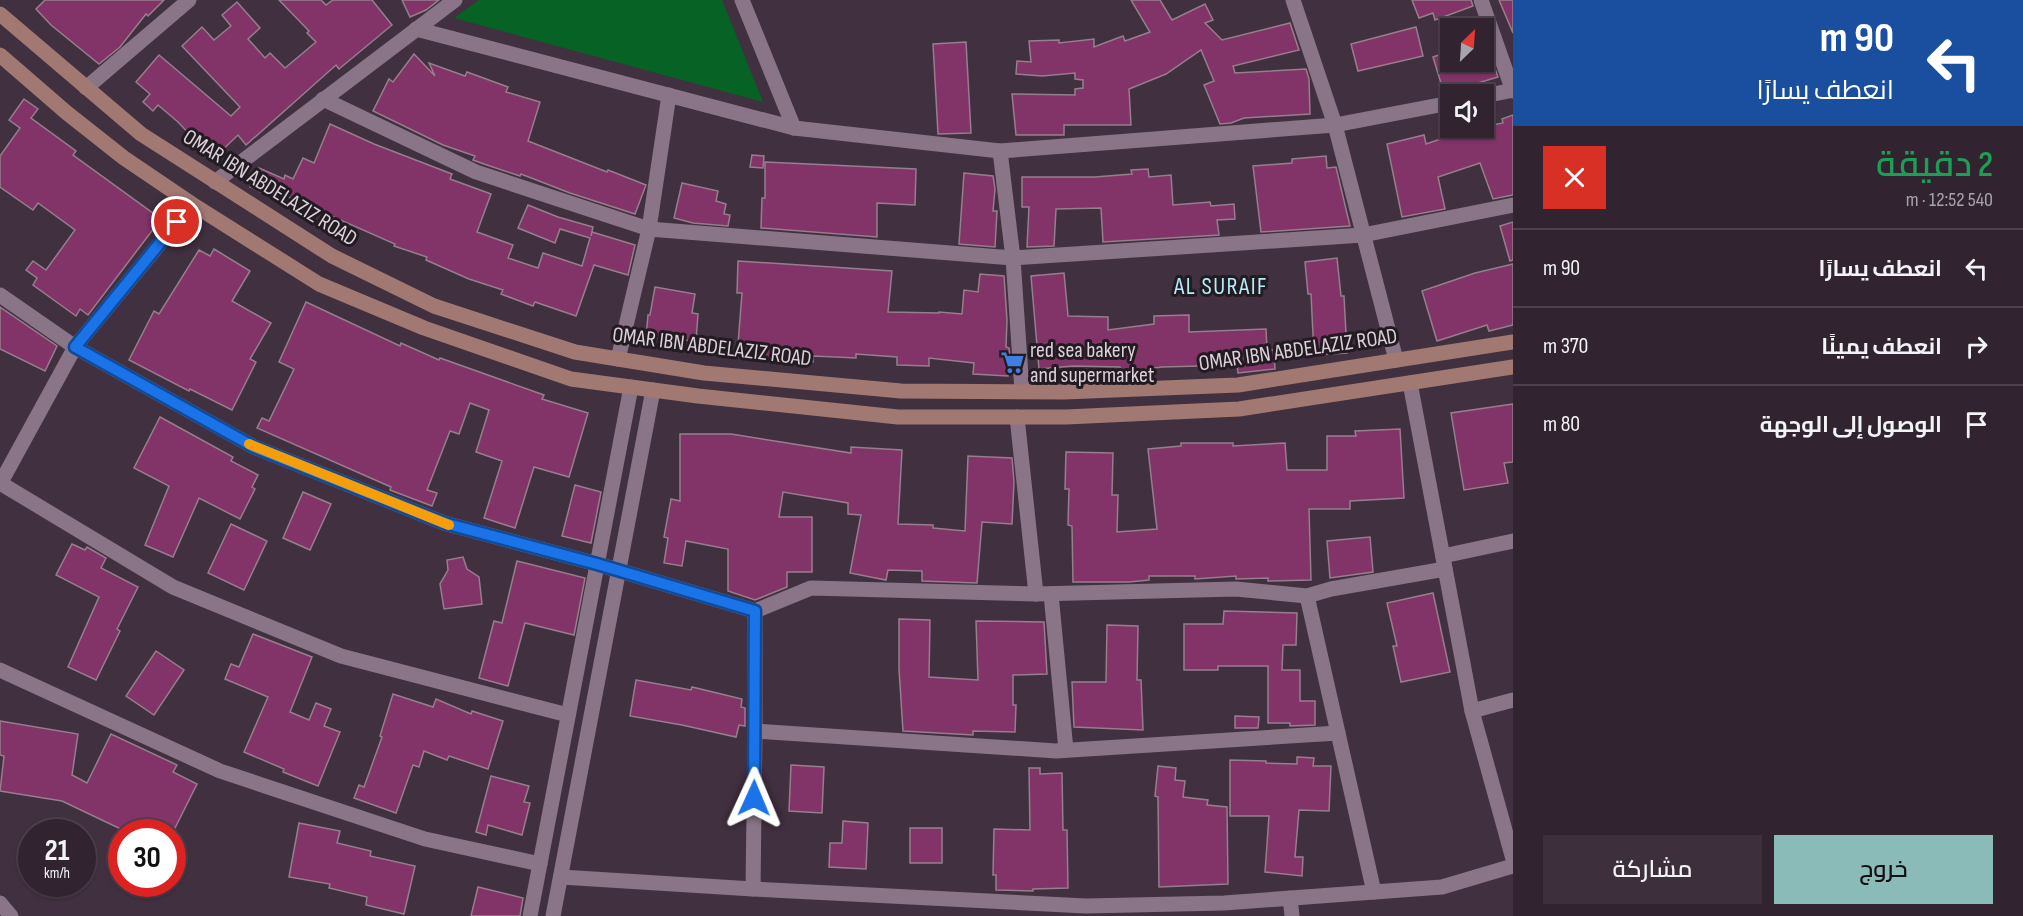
<!DOCTYPE html>
<html lang="ar">
<meta charset="utf-8">
<style>
body{margin:0;font-family:"Sofia Sans Condensed",Cairo,sans-serif;background:#3d303c;color:#f1f3f6;direction:rtl;height:100vh;display:flex;flex-direction:column;font-size:22px;white-space:nowrap}
*{box-sizing:border-box;margin:0}
p{font-size:20px;color:#a8a4ab}
.icon{flex:none;width:33px;height:33px;fill:none;stroke:currentColor;stroke-width:2;stroke-linecap:round;stroke-linejoin:round}
.map{position:relative;flex:1;overflow:hidden;direction:ltr}
.panel{display:flex;flex-direction:column;background:#312430;width:510px}
.panel>*{flex:none}
.top-card{background:#1a4fa0;color:#fff;overflow:hidden}
.needle{width:39px;rotate:25deg}
.buttons{position:absolute;left:1440px;top:18px;display:grid;gap:12px}
.buttons a{display:grid;place-items:center;width:54px;height:54px;border-radius:0px;background:#312430;box-shadow:0 2px 4px #0004,0 0 0 2px #4c414c;font-size:30px}
.speed{position:absolute;left:18px;top:819px;display:flex;gap:12px;font-size:30px;font-weight:700;text-align:center}
.speed>*{display:grid;place-content:center;width:78px;height:78px;border-radius:50%;background:#312430;box-shadow:0 2px 4px #0004,0 0 0 2px #4c414c;line-height:1}
.speed small{font-size:15px;font-weight:400}
.speed .limit{border:9px solid #d22;background:#fff;color:#111}
.pin{position:absolute;display:grid;place-items:center;width:51px;height:51px;color:#fff;margin:-26px;border:3px solid #fff;border-radius:50%;box-shadow:0 2px 6px #0007}
.me{position:absolute;width:66px;margin:-33px;rotate:1deg;stroke-linejoin:round;filter:drop-shadow(0 0 4px #0008)}
.turn{display:flex;align-items:center;gap:21px;height:126px;padding:0 30px;font-size:27px}
.turn .icon{width:78px;height:78px;stroke-width:2.5}
.turn b{display:block;font-size:42px;line-height:51px}
.round{display:grid;place-items:center;flex:none;width:63px;height:63px;border-radius:0px;background:#3d303c}
.summary{display:flex;align-items:center;justify-content:space-between;height:102px;padding:0 30px}
h1{font-size:36px;font-weight:600;line-height:45px;color:#1e9e55}
.button{display:flex;gap:12px;margin-top:auto;padding:12px 30px}
.button a{flex:1;height:69px;border-radius:0px;background:#8bbbb9;color:#111;font-size:24px;font-weight:600;line-height:69px;text-align:center}
.button a+a{background:#3d303c;color:#f1f3f6}
ul{padding:0;list-style:none}
li{display:flex;align-items:center;gap:18px;height:78px;padding:0 30px;border-top:2px solid #4c414c}
li div{flex:1}
li b{display:block;font-size:22px}
li em{font-style:normal}
main{display:flex;flex:1;min-height:0}
.map>svg:first-child{display:block}
</style>
<main>
<section class="panel">
<div class="top-card">
<div class="turn"><svg class="icon" aria-label="left" viewBox="0 0 24 24"><path d="M17 20v-9H6M10 6l-5 5 5 5"/></svg><div><b>90 m</b>انعطف يسارًا</div></div>
</div>
<div class="summary"><div><h1>2 دقيقة</h1><p>540 m · 12:52</p></div><a class="round" style="background:#d93025;color:#fff"><svg class="icon" aria-label="close" viewBox="0 0 24 24"><path d="M6 6l12 12M18 6L6 18"/></svg></a></div>
<ul>
<li><svg class="icon" aria-label="left" viewBox="0 0 24 24"><path d="M17 20v-9H6M10 6l-5 5 5 5"/></svg><div><b>انعطف يسارًا</b></div><em>90 m</em></li>
<li><svg class="icon" aria-label="right" viewBox="0 0 24 24"><path d="M7 20v-9h11M14 6l5 5-5 5"/></svg><div><b>انعطف يمينًا</b></div><em>370 m</em></li>
<li><svg class="icon" aria-label="arrive" viewBox="0 0 24 24"><path d="M6 21V4h12l-3 4 3 4H6"/></svg><div><b>الوصول إلى الوجهة</b></div><em>80 m</em></li>
</ul>
<div class="button"><a>خروج</a><a>مشاركة</a></div>
</section>
<div class="map">
<svg width="1513" height="916" viewBox="0 0 1513 916">
<rect width="100%" height="100%" fill="#413040"/>
<!-- green -->
<polygon fill="#076325" points="479,0 722,0 763,102 454,18"/>
<!-- building -->
<g fill="#823368" stroke="#967e8c" stroke-width="1.5">
<polygon points="45,0 164,0 148,16 146,14 120,47 99,64 51,25 36,9"/>
<polygon points="279,0 321,0 326,5 333,0 372,0 392,25 339,69 336,65 246,145 238,135 213,159 178,122 158,105 153,111 143,102 150,94 136,82 159,55 231,116 240,107 182,46 202,27 214,40 231,26 222,15 237,2 260,28 248,39 265,58 270,53 285,68 316,42 307,33 309,31"/>
<polygon points="402,0 439,0 426,10 410,17"/>
<polygon points="1131,0 1160,0 1172,20 1205,4 1213,20 1205,23 1222,40 1290,23 1299,50 1233,66 1235,73 1306,69 1309,79 1310,114 1244,118 1231,123 1220,124 1204,85 1214,81 1201,50 1166,74 1129,89 1131,125 1064,125 1064,135 1016,135 1012,94 1075,95 1075,89 1083,88 1083,80 1075,79 1075,73 1042,76 1016,74 1017,61 1031,62 1029,41 1059,40 1059,43 1094,39 1094,47 1123,36 1125,41 1150,32"/>
<polygon points="1412,0 1471,0 1473,6 1435,20 1433,13 1419,18"/>
<polygon points="1499,0 1513,0 1513,33"/>
<polygon points="1416,27 1423,56 1358,71 1351,44"/>
<polygon points="1484,41 1485,41 1498,77 1444,93 1433,57 1450,51 1450,62 1484,62"/>
<polygon points="966,42 971,133 938,134 933,44"/>
<polygon points="414,54 435,76 429,63 465,76 467,72 508,87 506,92 540,102 528,141 607,172 608,170 646,185 635,214 570,193 521,174 520,176 484,164 473,160 475,156 443,145 373,111 389,79 393,82"/>
<polygon points="24,99 38,109 31,118 76,151 73,155 161,219 88,315 80,309 76,316 33,285 37,278 26,270 33,261 46,270 75,230 38,203 33,210 0,187 0,156 20,128 9,120"/>
<polygon points="1513,115 1513,195 1493,199 1480,163 1438,177 1445,209 1402,217 1387,144 1424,135 1426,144 1467,130 1503,123 1502,119"/>
<polygon points="330,124 374,144 452,174 450,179 491,194 477,232 513,245 508,258 538,268 543,253 582,266 590,238 560,229 555,243 518,228 528,205 558,217 593,227 591,236 592,232 635,245 628,275 594,265 576,316 535,302 533,306 501,294 503,290 469,279 426,260 427,257 394,246 395,244 275,191 272,197 250,187 259,168 284,179 285,175 293,179 303,158 314,163"/>
<polygon points="752,155 764,156 763,168 750,167"/>
<polygon points="1326,156 1327,168 1336,167 1350,226 1261,232 1253,166 1292,163 1292,159"/>
<polygon points="765,162 916,169 915,205 877,203 877,237 761,228 762,198 765,198"/>
<polygon points="1148,169 1149,177 1171,175 1173,205 1210,202 1211,206 1234,204 1235,219 1217,220 1219,235 1103,242 1101,208 1056,209 1054,246 1027,247 1029,207 1022,207 1022,177 1095,177 1132,174 1131,170"/>
<polygon points="964,173 993,176 995,189 993,211 997,211 995,247 959,244"/>
<polygon points="682,183 718,191 716,201 726,204 724,214 730,215 728,226 693,223 674,218"/>
<polygon points="1513,222 1513,260 1510,261 1500,226"/>
<polygon points="214,249 250,271 232,301 271,323 250,359 256,362 232,410 190,389 189,391 129,360 154,311 159,314 199,250 210,256"/>
<polygon points="1337,258 1341,296 1344,296 1347,353 1314,355 1311,294 1308,294 1305,262"/>
<polygon points="738,261 892,271 888,312 939,313 939,312 962,314 964,290 978,292 980,274 1004,276 1007,320 1006,347 1009,348 1010,356 1008,376 973,374 974,363 929,358 929,366 897,365 897,357 856,354 856,358 813,356 813,362 737,357 742,293 737,293"/>
<polygon points="1513,264 1513,325 1489,331 1487,325 1437,341 1422,291 1475,273"/>
<polygon points="1064,273 1068,316 1108,317 1108,330 1154,324 1154,316 1189,315 1189,332 1266,329 1267,350 1274,350 1275,369 1238,373 1237,365 1162,367 1121,372 1120,367 1073,366 1039,369 1031,276"/>
<polygon points="655,287 695,294 692,313 698,314 696,341 646,337 648,315 650,315"/>
<polygon points="306,302 400,346 401,343 439,360 440,358 544,395 542,399 588,413 569,477 534,467 515,528 484,518 502,461 476,452 489,410 470,403 459,434 450,431 427,490 437,493 432,506 390,490 391,487 257,428 262,418 269,421 294,369 279,362"/>
<polygon points="0,307 57,346 45,371 0,349"/>
<polygon points="1513,404 1513,462 1504,463 1508,483 1464,490 1451,413"/>
<polygon points="160,417 233,457 231,461 258,475 252,487 255,489 240,519 199,498 173,557 145,545 169,486 134,468"/>
<polygon points="1400,429 1404,498 1350,501 1350,509 1309,509 1311,580 1268,581 1268,578 1236,579 1236,576 1195,579 1195,576 1149,576 1149,580 1129,582 1073,582 1072,526 1068,525 1069,489 1065,489 1066,452 1113,453 1112,495 1118,495 1117,532 1157,529 1148,449 1181,446 1181,443 1233,443 1233,446 1285,443 1287,470 1327,470 1327,436 1356,436 1355,431"/>
<polygon points="680,434 731,434 851,453 851,447 902,450 898,524 933,525 933,528 965,531 968,456 1012,458 1014,482 1012,524 982,522 977,583 922,581 922,571 888,570 886,580 850,573 861,515 848,514 848,503 783,492 779,517 812,517 812,572 787,572 787,587 755,600 728,591 728,549 686,541 682,566 664,563 668,538 664,537 671,499 680,501"/>
<polygon points="575,485 601,492 591,543 562,536"/>
<polygon points="303,492 331,504 310,550 283,538"/>
<polygon points="231,524 267,541 244,590 208,573"/>
<polygon points="1370,537 1373,572 1330,578 1327,541"/>
<polygon points="72,544 85,550 87,547 106,558 101,568 138,587 117,629 120,631 96,680 68,667 99,597 56,575"/>
<polygon points="463,557 467,569 479,577 482,604 444,609 440,584 448,570 447,560"/>
<polygon points="517,561 585,578 574,635 525,623 508,686 479,678 494,621 502,623"/>
<polygon points="1433,593 1450,672 1401,682 1393,646 1397,646 1387,603"/>
<polygon points="1224,611 1297,613 1296,645 1283,645 1282,670 1300,670 1300,701 1315,701 1315,725 1290,726 1290,723 1268,723 1268,666 1218,666 1218,670 1184,670 1184,624 1223,624"/>
<polygon points="899,619 930,620 929,677 978,680 976,621 1044,622 1047,674 1013,675 1013,705 1016,705 1015,732 973,731 973,735 903,731 899,669"/>
<polygon points="1107,625 1138,626 1137,680 1141,680 1143,730 1074,727 1072,682 1106,682"/>
<polygon points="253,634 312,657 290,712 309,720 316,703 331,709 324,726 340,732 318,786 283,772 284,769 244,752 268,697 225,679 231,664 239,667"/>
<polygon points="156,651 184,670 154,715 126,696"/>
<polygon points="636,680 691,690 692,687 742,699 741,707 745,708 745,726 739,725 736,737 682,725 630,716"/>
<polygon points="393,694 433,707 436,699 471,714 472,711 503,721 488,769 449,756 447,760 424,751 419,767 413,765 396,813 354,798 359,785 364,787 382,737 380,736"/>
<polygon points="1235,716 1259,717 1258,728 1235,728"/>
<polygon points="0,721 78,734 72,775 87,783 111,734 177,765 173,772 197,784 173,832 127,832 62,801 0,791 4,756 0,755"/>
<polygon points="1297,757 1314,758 1313,766 1331,766 1329,811 1299,810 1295,857 1303,857 1302,876 1265,872 1269,816 1230,816 1230,760 1266,761 1266,763 1297,764"/>
<polygon points="791,765 824,767 822,813 789,811"/>
<polygon points="1158,766 1176,768 1175,780 1185,781 1183,797 1208,800 1207,805 1227,807 1228,884 1159,887 1158,797 1155,796"/>
<polygon points="1029,768 1040,768 1040,774 1062,773 1063,830 1067,830 1068,888 1033,889 1033,891 996,890 996,875 993,875 994,829 1030,830"/>
<polygon points="491,776 529,786 524,802 530,803 522,835 488,825 486,835 476,832"/>
<polygon points="843,821 868,823 866,869 829,867 830,843 842,843"/>
<polygon points="299,823 340,831 337,843 371,851 370,856 415,866 404,914 366,905 367,897 329,888 330,884 289,877"/>
<rect x="910" y="828" width="32" height="35"/>
<polygon points="478,887 523,898 520,916 471,916"/>
</g>
<g fill="none" stroke-linecap="round" stroke-linejoin="round">
<!-- street -->
<g stroke="#897587" stroke-width="15">
<polyline points="742,0 794,128"/>
<polyline points="1293,0 1335,125 1396,360"/>
<polyline points="1481,0 1513,91"/>
<polyline points="416,29 794,128 1000,151 1335,125 1450,103"/>
<polyline points="86,88 189,0"/>
<polyline points="1484,96 1513,90"/>
<polyline points="323,99 476,172 649,229 1013,258 1363,235 1513,205"/>
<polyline points="1000,151 1013,258 1022,391"/>
<polyline points="215,182 455,0"/>
<polyline points="0,295 75,347 254,447 444,523 597,564 755,611 811,588 1036,594 1236,589 1307,596 1331,589 1445,569"/>
<polyline points="618,359 649,229 669,95"/>
<polyline points="1410,383 1472,711 1513,859"/>
<polyline points="1017,417 1036,594"/>
<polyline points="0,483 173,587 341,656 568,715"/>
<polyline points="0,484 75,347 192,204"/>
<polyline points="1443,556 1513,541"/>
<polyline points="1051,594 1066,750"/>
<polyline points="1307,596 1374,892"/>
<polyline points="0,670 220,771 425,839 540,864"/>
<polyline points="1472,711 1513,700"/>
<polyline points="755,731 1056,751 1338,733"/>
<polyline points="561,877 753,889 1086,906 1224,903 1442,887 1513,866"/>
<polyline points="753,889 755,731 755,611"/>
<polyline points="1290,898 1292,916"/>
<polyline points="0,903 11,916"/>
<polyline points="530,916 631,387"/>
<polyline points="553,916 653,390"/>
</g>
<!-- secondary -->
<g stroke="#a27872" stroke-width="15">
<polyline points="0,14 141,134 332,256 434,306 575,352 704,373 901,391 1064,392 1238,385 1513,342"/>
<polyline points="0,55 67,113 124,158 192,204 319,284 424,328 571,379 698,396 898,417 1066,417 1239,409 1513,367"/>
</g>
</g>
<g fill="none" stroke-linecap="round" stroke-linejoin="round">
<defs>
<polyline id="route" points="177,222 75,347 254,447 444,523 597,564 755,611 754,798"/>
</defs>
<!-- route casing -->
<use href="#route" stroke="#114b97" stroke-width="15"/>
<!-- route -->
<use href="#route" stroke="#1a73e8" stroke-width="10"/>
<!-- slow -->
<polyline stroke="#f59e0b" stroke-width="10" points="249,444 449,525"/>
</g>
<!-- icons -->
<defs>
<symbol id="supermarket-bare" viewBox="-9 -9 18 18"><path d="M-6-5.5h2.5l.6 2H6L4.5 2H-2.5L-4.4-4H-6ZM-1.5 3.2a1.3 1.3 0 1 0 .1 0ZM3 3.2a1.3 1.3 0 1 0 .1 0Z" fill="#3f7fe0" stroke="#231b22" stroke-width="2.5" paint-order="stroke"/></symbol>
</defs>
<g fill-rule="evenodd">
<use href="#supermarket-bare" x="996" y="346" width="33" height="33"/>
</g>
<g text-anchor="middle" dominant-baseline="central" stroke-width="6" stroke-linejoin="round" paint-order="stroke">
<!-- street labels -->
<g font-size="22" fill="#dcd1db" stroke="#231b22">
<text transform="translate(270 188) rotate(32)">OMAR IBN ABDELAZIZ ROAD</text>
<text transform="translate(712 347) rotate(7)">OMAR IBN ABDELAZIZ ROAD</text>
<text transform="translate(1298 350) rotate(-8)">OMAR IBN ABDELAZIZ ROAD</text>
</g>
<!-- poi labels -->
<g font-size="22" fill="#dcd1db" stroke="#231b22" text-anchor="start">
<text x="1030" y="350">red sea bakery<tspan x="1030" dy="25">and supermarket</tspan></text>
</g>
<!-- neighbourhood labels -->
<g font-size="24" letter-spacing="1.5" fill="#b4ecf9" stroke="#231b22">
<text x="1221" y="286">AL SURAIF</text>
</g>
</g>
</svg>
<div class="buttons">
<a><svg class="needle" viewBox="-14 -14 28 28"><path d="M0-13l5 13h-10z" fill="#e53935"/><path d="M0 13l5-13h-10z" fill="#a8a4ab"/></svg></a>
<a><svg class="icon" aria-label="sound" viewBox="0 0 24 24"><path d="M4 9h4l5-4v14l-5-4H4zM17 9q2 3 0 6"/></svg></a>
</div>
<div class="speed"><div>21<small>km/h</small></div><div class="limit">30</div></div>
<div class="pin" style="left:177px;top:222px;background:#d93025"><svg class="icon" aria-label="arrive" viewBox="0 0 24 24"><path d="M6 21V4h12l-3 4 3 4H6"/></svg></div>
<svg class="me" style="left:754px;top:798px" viewBox="-20 -20 40 40"><path d="M0-17L14 15 0 8-14 15z" fill="#1a73e8" stroke="#fff" stroke-width="4"/></svg>
</div>
</main>
